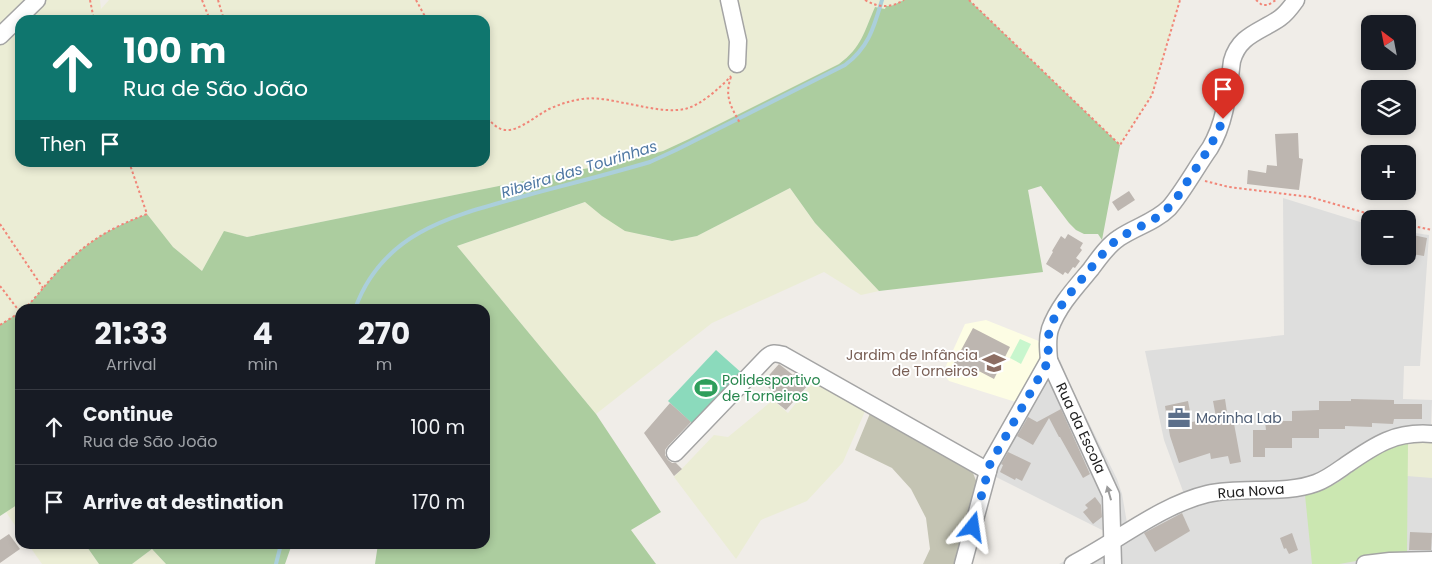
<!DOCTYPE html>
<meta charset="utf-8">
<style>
body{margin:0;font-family:Poppins,sans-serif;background:#20242c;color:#f1f3f6;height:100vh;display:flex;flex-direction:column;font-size:19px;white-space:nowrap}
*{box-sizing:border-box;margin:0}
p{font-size:16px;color:#9ea1a6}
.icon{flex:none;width:28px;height:28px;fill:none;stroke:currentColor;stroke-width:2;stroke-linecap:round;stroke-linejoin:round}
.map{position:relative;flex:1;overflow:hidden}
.details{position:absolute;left:15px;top:304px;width:475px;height:245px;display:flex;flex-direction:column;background:#171b24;border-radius:15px;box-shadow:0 2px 8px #0003}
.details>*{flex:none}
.hud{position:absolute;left:15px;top:15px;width:475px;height:152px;border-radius:15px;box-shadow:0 2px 8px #0003;background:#0f766e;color:#fff;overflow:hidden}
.needle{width:32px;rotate:328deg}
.controls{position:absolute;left:1361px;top:15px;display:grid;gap:10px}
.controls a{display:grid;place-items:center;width:55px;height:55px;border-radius:10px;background:#171b24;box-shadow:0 2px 8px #0003;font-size:25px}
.pin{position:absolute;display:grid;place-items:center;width:42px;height:42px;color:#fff;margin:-51px -21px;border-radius:50% 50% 50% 0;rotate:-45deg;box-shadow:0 0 5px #0007}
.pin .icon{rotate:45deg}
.me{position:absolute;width:55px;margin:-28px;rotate:15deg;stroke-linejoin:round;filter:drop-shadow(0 0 4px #0008)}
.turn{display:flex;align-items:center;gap:18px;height:105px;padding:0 25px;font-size:22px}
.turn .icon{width:65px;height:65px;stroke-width:2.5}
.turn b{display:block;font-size:35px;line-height:42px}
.then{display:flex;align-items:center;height:48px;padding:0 25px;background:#0003;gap:10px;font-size:19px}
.eta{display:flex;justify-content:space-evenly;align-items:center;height:85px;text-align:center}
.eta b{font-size:30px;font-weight:700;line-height:35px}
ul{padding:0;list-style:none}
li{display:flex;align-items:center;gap:15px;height:75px;padding:0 25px;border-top:1px solid #363941}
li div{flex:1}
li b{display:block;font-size:19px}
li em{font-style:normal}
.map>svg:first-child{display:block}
</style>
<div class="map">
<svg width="1432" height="564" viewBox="0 0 1432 564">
<rect width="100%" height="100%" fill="#f0ede8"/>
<!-- residential -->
<polygon fill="#dededd" points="1283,198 1370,225 1370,256 1408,256 1408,232 1429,235 1420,366 1404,366 1403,399 1432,400 1431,424 1432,424 1432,564 1059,564 1099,543 1106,532 990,474 1044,357 1060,360 1073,391 1117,479 1122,494 1127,523 1184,494 1164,440 1145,351 1284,335"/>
<!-- education -->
<polygon fill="#fdfde4" points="986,320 1044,343 1044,357 1019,403 949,381 945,376 945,368 965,324"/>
<!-- construction -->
<polygon fill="#c4c4b3" points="871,411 969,463 979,488 958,564 923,564 930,549 926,518 911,489 892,468 855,450"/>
<!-- farmland -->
<g fill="#ebedd5" fill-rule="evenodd">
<path d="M0,0H100L101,9L109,0H904L891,6H886L885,9L875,7L860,44L854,51L839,64L689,139L663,151L638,158L247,237L224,232L202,271L173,247L146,214L122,223L107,231L75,255L25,307L24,309H20V312L0,325ZM20,20H485V162H20Z"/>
<polygon points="969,0 1180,0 1152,95 1120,145"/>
<polygon points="790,188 815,223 879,291 861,295 824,272 712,323 596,414 457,246 586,202 602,216 646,236 672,241 697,236"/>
<polygon points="816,378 866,409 843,462 807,501 761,520 736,559 674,477 714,435 728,437 773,400 788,413"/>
<polygon points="1432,440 1432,478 1407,476 1408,441"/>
<polygon points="20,503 20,533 6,512"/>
<polygon points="28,544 85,544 99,564 42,564"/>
<polygon points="152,549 166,564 132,564"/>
</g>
<!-- grass -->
<polygon fill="#cbe7b1" points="1408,441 1407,554 1368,559 1339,564 1312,564 1305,495 1331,486 1340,481 1376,454"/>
<!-- forest -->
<g fill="#accd9f">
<path d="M904,0H969L1120,145L1102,240L1098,234H1084L1076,230L1069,223L1041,186L1028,190L1043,272L879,291L815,223L790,188L697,236L672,241L625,231L602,216L585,202L457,246L596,414L661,512L631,530L656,564H375L378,544H485V309H24C37,297 47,282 60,269C88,241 110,228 147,214L173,247L202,271L224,231L247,237L638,158L663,151L689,139L839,64C862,47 864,32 875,7L885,9L886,6H891Z"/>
<polygon points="20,312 20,503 0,516 0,325"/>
<polygon points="85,544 292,544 285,564 166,564 152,549 132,564 99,564"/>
</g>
<!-- park -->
<polygon fill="#c8f6cd" points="1020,339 1031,344 1021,364 1010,358"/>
<!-- pitch -->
<polygon fill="#8bdabc" points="716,350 744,375 695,426 668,401"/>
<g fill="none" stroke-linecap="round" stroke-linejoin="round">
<!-- stream -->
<g stroke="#abcfdb" stroke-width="4">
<path d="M355,309C383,230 456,215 528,195C569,184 609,174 650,162L676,150L845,65C869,47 874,27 882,0"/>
<polyline points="276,564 281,544"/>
</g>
</g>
<!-- building -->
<g fill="#bdb6b0">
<polygon points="1298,133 1299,158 1303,159 1299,190 1247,184 1248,170 1266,173 1267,165 1277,166 1275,134"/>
<polygon points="1129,191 1135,200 1118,211 1112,202"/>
<polygon points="1068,234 1083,243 1080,248 1082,250 1076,258 1080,261 1075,268 1073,267 1068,274 1065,272 1063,275 1046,264 1053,252 1052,251 1061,236 1065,239"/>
<polygon points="1408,234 1427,238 1424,256 1412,254 1414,245 1408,244"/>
<polygon points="973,328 1010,347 994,379 975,369 972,375 953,365"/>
<polygon points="779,364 793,375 795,373 796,374 808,385 786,410 777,403 780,399 763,382"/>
<polygon points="1225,399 1228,419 1233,418 1241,462 1230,464 1228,456 1211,459 1210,453 1179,463 1170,436 1165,406 1188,401 1192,422 1216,417 1213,401"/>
<polygon points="1351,399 1394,400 1394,404 1422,404 1422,419 1394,419 1393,424 1372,423 1372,427 1345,426 1345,429 1319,429 1319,438 1292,438 1292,448 1265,448 1265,457 1253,457 1253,430 1266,430 1265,421 1292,421 1292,411 1319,410 1319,401 1351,401"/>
<polygon points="670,403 691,422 668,446 665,450 665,455 668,460 672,463 676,463 682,469 674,476 644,433"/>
<polygon points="1061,409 1090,474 1083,478 1060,437 1059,437 1049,418 1033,445 1017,436 1028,417 1037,422"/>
<polygon points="1008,452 1031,463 1022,481 1016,478 1015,480 1000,472 1003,465 1001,464"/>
<polygon points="1095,497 1101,505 1102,517 1093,524 1083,512 1088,508 1085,505"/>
<polygon points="1182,513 1190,531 1155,552 1144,533"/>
<polygon points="1410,532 1432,533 1431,550 1409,550"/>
<polygon points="1292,533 1298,550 1289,554 1286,548 1284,549 1280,538"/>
<polygon points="9,534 20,549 0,563 0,540"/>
</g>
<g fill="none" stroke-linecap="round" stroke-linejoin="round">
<defs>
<g id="minor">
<polyline points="729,0 738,41 737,64"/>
<polyline points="0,36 37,0"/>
<path d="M1049,360C1048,349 1047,339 1050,329C1058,306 1076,287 1091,269C1099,258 1108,245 1119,238C1135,227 1155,222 1169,208C1183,192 1197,166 1210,148C1226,121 1228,91 1232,61C1239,35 1260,32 1280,18C1287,13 1291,7 1296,0"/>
<path d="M675,453L766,358C772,352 776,353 783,355L988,471"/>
<polyline points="963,564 990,464 1049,360 1111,495 1113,564"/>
<path d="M1073,564C1116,542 1161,505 1207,494C1242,486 1284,495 1316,483C1327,479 1336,472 1346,465C1375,445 1395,431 1432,434"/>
<polyline points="1365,564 1390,561 1432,560"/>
</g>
</defs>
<!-- minor casing -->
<use href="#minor" stroke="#a4a4a4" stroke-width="19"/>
<!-- path -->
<g stroke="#f18678" stroke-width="2" stroke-dasharray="2.5 2.5" stroke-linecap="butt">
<polyline points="90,0 94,20"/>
<polyline points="202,0 210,20"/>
<polyline points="218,0 224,20"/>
<polyline points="416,0 427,20"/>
<path d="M865,0C879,8 891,8 904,0"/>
<polyline points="969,0 1120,145 1152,95 1180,0"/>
<polyline points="1256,0 1262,5 1268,5 1276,0"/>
<path d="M731,77C724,96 731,107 740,123"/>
<path d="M485,114C490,121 496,129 505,130C518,132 537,115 549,109C560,104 570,101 582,99C596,97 610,100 624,103C643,106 665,113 685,109C701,105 720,88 731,76"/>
<polyline points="1205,181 1229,187 1310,197 1387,219"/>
<polyline points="0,224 43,288"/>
<polyline points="1408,225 1432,230"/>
<polyline points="0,286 20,312"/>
<path d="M24,309C37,297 47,282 60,269C88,241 110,228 147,214L129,162"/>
<polyline points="0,325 19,313"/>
</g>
<!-- minor -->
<use href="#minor" stroke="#fff" stroke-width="16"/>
</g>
<!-- one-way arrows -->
<defs><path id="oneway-solid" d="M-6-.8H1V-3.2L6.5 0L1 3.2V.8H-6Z" transform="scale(1.25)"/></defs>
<use fill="#9b9b9b" href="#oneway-solid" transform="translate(1109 493) rotate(-106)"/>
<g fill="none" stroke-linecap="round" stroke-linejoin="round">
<!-- route -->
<path stroke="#1a73e8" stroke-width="9" stroke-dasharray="0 16.2" d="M973,527L990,464L1049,360C1048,349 1047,339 1050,329C1057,306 1075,288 1090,269C1099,259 1107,247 1118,239C1134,228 1153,223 1167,209C1176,201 1182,189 1189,179C1202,159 1215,141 1223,119"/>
</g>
<!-- icons -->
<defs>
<symbol id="school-bare" viewBox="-9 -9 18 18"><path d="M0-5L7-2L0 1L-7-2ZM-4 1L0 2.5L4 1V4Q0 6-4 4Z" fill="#8d6e63" stroke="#fff" stroke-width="2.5" paint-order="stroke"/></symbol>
<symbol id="stadium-bare" viewBox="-9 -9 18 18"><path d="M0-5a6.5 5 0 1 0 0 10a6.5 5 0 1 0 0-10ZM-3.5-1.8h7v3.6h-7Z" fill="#2e9e5b" stroke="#fff" stroke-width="2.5" paint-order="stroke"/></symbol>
<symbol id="office-bare" viewBox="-9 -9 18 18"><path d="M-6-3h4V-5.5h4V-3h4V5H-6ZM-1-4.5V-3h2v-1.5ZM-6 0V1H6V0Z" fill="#5c6f8a" stroke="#fff" stroke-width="2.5" paint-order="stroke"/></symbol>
</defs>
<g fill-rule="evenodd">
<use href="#school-bare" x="978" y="347" width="32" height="32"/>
<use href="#stadium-bare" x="690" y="372" width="32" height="32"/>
<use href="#office-bare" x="1163" y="402" width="32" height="32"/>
</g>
<g text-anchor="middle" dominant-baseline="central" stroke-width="4" stroke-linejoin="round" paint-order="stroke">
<!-- education labels -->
<g font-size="14" fill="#785e54" stroke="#fff" text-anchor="end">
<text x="978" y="355">Jardim de Infância<tspan x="978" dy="16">de Torneiros</tspan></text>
</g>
<!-- leisure labels -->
<g font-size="14" fill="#27864d" stroke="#fff" text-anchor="start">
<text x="722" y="380">Polidesportivo<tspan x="722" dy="16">de Torneiros</tspan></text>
</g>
<!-- service labels -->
<g font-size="14" fill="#4e5e75" stroke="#fff" text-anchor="start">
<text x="1196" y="418">Morinha Lab</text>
</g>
<!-- street labels -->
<g font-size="14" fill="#202020" stroke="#fff">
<text transform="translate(1081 428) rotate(65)">Rua da Escola</text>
<text transform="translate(1251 491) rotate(-4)">Rua Nova</text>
</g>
<!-- water labels -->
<g font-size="15" font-style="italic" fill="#4f78a3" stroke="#fff">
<text transform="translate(579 169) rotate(-17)">Ribeira das Tourinhas</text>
</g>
</g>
</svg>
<div class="controls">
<a><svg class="needle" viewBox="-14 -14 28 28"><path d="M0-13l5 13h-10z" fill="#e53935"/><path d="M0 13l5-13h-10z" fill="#9ea1a6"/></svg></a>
<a><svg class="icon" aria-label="layers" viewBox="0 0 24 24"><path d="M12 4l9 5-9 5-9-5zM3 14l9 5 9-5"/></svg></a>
<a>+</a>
<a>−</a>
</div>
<div class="pin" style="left:1223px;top:119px;background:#d93025"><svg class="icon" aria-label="arrive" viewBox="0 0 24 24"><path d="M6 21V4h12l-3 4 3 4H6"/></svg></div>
<svg class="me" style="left:973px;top:527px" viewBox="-20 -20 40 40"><path d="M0-17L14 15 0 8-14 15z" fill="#1a73e8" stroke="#fff" stroke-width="4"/></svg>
<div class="hud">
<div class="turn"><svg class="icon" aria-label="ahead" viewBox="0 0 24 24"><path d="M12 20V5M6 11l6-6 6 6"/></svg><div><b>100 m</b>Rua de São João</div></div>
<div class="then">Then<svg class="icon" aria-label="arrive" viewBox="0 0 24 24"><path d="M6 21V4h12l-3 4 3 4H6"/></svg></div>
</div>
<section class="details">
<div class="eta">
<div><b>21:33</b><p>Arrival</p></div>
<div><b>4</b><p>min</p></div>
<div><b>270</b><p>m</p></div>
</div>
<ul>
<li><svg class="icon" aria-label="ahead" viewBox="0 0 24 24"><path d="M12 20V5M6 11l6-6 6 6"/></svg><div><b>Continue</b><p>Rua de São João</p></div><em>100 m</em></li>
<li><svg class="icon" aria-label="arrive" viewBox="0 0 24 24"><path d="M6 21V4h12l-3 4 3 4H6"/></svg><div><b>Arrive at destination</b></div><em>170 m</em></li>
</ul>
</section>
</div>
